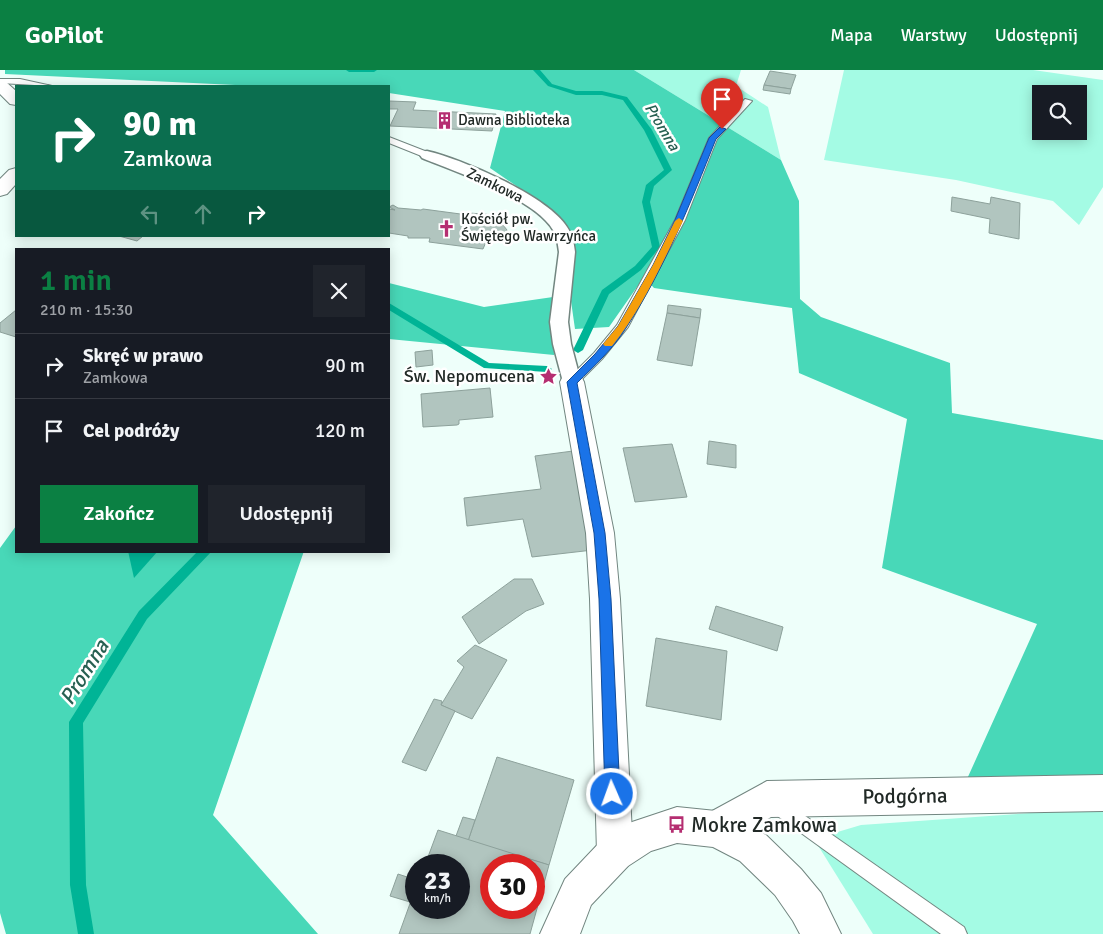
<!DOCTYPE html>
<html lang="pl">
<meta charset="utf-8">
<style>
body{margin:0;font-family:Signika,sans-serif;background:#20242c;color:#f1f3f6;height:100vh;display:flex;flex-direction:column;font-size:19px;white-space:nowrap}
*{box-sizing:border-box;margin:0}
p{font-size:16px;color:#9ea1a6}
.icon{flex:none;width:28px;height:28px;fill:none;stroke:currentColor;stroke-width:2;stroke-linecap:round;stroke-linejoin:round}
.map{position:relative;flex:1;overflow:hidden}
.details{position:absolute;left:15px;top:178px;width:375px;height:305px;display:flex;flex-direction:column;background:#171b24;border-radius:0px;box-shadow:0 2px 12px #0003}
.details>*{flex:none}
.top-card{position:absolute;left:15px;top:15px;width:375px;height:152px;border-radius:0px;box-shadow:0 2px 12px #0003;background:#0b6e4f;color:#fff;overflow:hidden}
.buttons{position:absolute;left:1032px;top:15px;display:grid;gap:10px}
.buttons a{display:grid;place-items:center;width:55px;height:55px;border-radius:0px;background:#171b24;box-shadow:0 2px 12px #0003;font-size:25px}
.speed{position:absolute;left:405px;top:784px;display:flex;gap:10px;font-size:25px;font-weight:700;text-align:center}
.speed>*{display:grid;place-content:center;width:65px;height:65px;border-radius:50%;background:#171b24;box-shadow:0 2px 12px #0003;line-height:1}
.speed small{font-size:12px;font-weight:400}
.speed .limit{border:8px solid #d22;background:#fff;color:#111}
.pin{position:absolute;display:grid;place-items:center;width:42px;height:42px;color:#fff;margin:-51px -21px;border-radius:50% 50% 50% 0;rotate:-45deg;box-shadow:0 0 5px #0007}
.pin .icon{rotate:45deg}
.me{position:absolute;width:55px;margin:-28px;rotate:358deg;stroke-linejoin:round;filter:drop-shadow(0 0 4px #0008)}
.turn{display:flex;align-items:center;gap:18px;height:105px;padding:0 25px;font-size:22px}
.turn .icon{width:65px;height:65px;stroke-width:2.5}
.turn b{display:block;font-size:35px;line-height:42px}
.lanes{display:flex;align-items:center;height:48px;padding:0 25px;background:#0003;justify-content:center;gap:25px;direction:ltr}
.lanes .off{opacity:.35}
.round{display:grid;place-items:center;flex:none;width:52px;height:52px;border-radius:0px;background:#20242c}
.summary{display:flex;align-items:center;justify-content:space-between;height:85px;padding:0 25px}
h1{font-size:30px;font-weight:600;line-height:38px;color:#0b8043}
.button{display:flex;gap:10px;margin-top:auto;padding:10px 25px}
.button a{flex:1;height:58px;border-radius:0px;background:#0b8043;color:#fff;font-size:20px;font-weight:600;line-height:58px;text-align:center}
.button a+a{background:#20242c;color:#f1f3f6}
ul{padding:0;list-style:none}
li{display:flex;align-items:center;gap:15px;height:65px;padding:0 25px;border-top:1px solid #363941}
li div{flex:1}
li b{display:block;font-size:19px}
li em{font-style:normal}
header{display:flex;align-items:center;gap:30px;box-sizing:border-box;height:70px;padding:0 25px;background:#0b8043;color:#fff}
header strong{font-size:24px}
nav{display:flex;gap:28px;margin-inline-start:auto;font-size:18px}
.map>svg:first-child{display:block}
</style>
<header>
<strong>GoPilot</strong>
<nav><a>Mapa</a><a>Warstwy</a><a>Udostępnij</a></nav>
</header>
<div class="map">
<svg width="1103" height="864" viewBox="0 0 1103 864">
<rect width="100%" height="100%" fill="#eefffa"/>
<!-- green -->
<g fill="#a4fbe4" fill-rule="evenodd">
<polygon points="634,0 741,0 736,16 768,37 781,90"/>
<path d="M844,0H1033L1103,10V117L1079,155L1053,131L956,110L824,90ZM1041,24H1079V61H1041Z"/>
<polygon points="1103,738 1103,864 873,864 814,769 861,755"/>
</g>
<!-- forest -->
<g fill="#48d8b8">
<polygon points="5,0 634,0 781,90 799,131 800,229 821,247 950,293 952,343 1103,370 1103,706 967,709 1037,554 882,498 907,349 799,303 792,238 654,218 644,207 609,257 575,259 571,231 575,171 556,143 490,98 505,41 389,23 389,16 258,16 5,4"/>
<polygon points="389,213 484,237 553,227 554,285 389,269"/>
<polygon points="16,456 16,481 304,481 213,745 318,864 6,864 0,843 0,478"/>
</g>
<!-- water -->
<polygon fill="#00b496" points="128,481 158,481 134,508"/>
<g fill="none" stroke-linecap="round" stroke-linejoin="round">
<!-- stream -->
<g fill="#00b496" fill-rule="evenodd">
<polygon points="346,0 377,0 374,2 349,2"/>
<polygon points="533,0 540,0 552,14 576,21 602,21 627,27 652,60 672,100 654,116 650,132 660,177 641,200 609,224 583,280 578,283 573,280 602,220 635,196 652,177 642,132 646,115 664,100 644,60 623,30 602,25 576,25 548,16"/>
<polygon points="389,233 489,293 547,296 552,299 547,302 484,298 389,240"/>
<polygon points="198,481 212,481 147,549 83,653 86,815 94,864 78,864 70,815 69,652 139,541"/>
</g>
</g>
<!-- building -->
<g fill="#b1c5bf" stroke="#8da19b" fill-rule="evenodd">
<polygon points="770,1 796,5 791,19 764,15"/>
<polygon points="764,15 791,19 790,24 763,20"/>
<polygon points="389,31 416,32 413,40 496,44 492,61 390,56 398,39 389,39"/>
<polygon points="952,127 990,134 991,127 1020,133 1019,169 989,163 990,149 951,141"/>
<polygon points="393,135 398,138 421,140 423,139 468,145 469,143 496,145 494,152 497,154 494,155 503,155 507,160 506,165 500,169 490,169 491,170 486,172 483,179 429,172 430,168 408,168 408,166 389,163 389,139 395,140 389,137"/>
<polygon points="119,166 143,166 137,171"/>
<polygon points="668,235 701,239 700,248 667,243"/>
<polygon points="16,240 16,267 0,262 0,253"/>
<polygon points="667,243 700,248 692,296 657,290"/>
<polygon points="432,280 433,295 416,297 415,282"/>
<polygon points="490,318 493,347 459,350 459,354 457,355 423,357 421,324"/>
<polygon points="709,371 736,375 736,398 707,394"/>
<polygon points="672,374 687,427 635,432 623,378"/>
<polygon points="573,381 593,480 532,487 523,449 467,456 464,428 541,419 535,386"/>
<polygon points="514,509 532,509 544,534 526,541 479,574 462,547"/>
<polygon points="716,536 783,557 777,581 709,559"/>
<polygon points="656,568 727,581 721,650 646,636"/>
<polygon points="475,575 507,590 472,649 441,635 464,597 457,591"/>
<polygon points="434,629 442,631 441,635 455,641 426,701 402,692"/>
<polygon points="497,687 574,710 549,795 468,771"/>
<polygon points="463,747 475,750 468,771 456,766"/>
<path d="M438,760L549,795L530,864H399L416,817V838H459V795H425ZM491,795H534V838H491Z"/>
<polygon points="398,804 416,810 416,817 410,832 390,826"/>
</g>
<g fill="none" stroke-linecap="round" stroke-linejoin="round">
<defs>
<g id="service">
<polygon points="0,9 20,9 52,16 0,13"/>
<polygon points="745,29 752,31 717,69 685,150 628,257 602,289 576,315 568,315 566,312 568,309 594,283 617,255 675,150 709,68"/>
<polygon points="389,67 430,83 432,85 427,88 424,87 389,73"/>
<polygon points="778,727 964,857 967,864 941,864 772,742 769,736 772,730"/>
</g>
<path id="pedestrian" d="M427,81C462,89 548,126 567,157C572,164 574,173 575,182L568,252L571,274L581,312L579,317L572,319L565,317L563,312L553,274L550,252L559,182C558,174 557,167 553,160C534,128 456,102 422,88L420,85L422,82Z"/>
<g id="minor">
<polygon points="572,304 581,306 584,312 614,463 620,529 633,783 628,796 615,801 602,796 597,783 590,529 586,463 560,312 563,306"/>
<polygon points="1103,705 1103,741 771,747 729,772 716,777 703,772 698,759 703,746 767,711"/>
</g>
<g id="tertiary">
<polygon points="0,10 6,12 16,21 16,35 10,34 0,24"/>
<polygon points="16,98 16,114 7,124 0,126 0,109 9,100"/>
<polygon points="677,737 716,741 766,765 801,799 821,823 841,864 800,864 793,851 775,825 740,791 713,777 677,773 651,781 628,796 591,835 580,864 540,864 565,809 602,770 629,753"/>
</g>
</defs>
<!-- service casing -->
<use href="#service" stroke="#728680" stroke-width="2"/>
<!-- pedestrian casing -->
<use href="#pedestrian" stroke="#728680" stroke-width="3"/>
<!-- minor casing -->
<use href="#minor" stroke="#728680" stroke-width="2"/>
<!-- tertiary casing -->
<use href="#tertiary" stroke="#728680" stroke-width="2"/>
<!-- service -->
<use href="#service" fill="#fff" fill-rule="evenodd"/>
<!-- pedestrian -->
<use href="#pedestrian" fill="#fff" fill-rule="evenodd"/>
<!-- minor -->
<use href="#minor" fill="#fff" fill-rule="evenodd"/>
<!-- tertiary -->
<use href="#tertiary" fill="#fff" fill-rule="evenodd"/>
</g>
<!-- route -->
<path fill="#1a73e8" stroke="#114b97" d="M720,57L726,59L716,69C690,134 664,200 626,258C613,279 594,296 577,313L605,463L611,529L620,724L618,729L612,731L607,729L605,724L599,529L594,463L567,312L595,284L618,256L653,195L675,150L709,68Z"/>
<!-- slow -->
<path fill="#f59e0b" d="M679,148L683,151C662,193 642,239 612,276H605L603,274L618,256L653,195L675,151Z"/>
<!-- icons -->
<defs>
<symbol id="building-bare" viewBox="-9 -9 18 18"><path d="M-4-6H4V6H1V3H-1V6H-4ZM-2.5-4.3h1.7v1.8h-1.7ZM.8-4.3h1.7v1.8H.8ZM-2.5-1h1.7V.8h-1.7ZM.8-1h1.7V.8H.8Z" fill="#b52e71" stroke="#fff" stroke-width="2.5" paint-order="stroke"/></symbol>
<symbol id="church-bare" viewBox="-9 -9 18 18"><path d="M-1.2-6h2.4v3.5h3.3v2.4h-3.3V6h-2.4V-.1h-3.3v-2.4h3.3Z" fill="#b52e71" stroke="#fff" stroke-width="2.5" paint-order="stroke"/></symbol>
<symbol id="sight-bare" viewBox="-9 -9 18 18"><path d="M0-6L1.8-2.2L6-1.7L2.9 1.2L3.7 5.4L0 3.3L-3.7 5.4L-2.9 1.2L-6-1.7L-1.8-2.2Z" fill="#b52e71" stroke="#fff" stroke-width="2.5" paint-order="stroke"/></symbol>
<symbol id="bus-bare" viewBox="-9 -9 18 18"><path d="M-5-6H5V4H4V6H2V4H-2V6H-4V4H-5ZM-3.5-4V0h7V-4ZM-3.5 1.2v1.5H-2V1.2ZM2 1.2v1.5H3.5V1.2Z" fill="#b52e71" stroke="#fff" stroke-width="2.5" paint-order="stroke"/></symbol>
</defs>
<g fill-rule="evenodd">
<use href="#building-bare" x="432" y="38" width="25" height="25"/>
<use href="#church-bare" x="434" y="146" width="25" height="25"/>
<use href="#sight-bare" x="536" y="294" width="25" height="25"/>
<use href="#bus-bare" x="664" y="742" width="25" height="25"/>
</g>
<g text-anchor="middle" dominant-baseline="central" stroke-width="5" stroke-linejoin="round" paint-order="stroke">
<!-- far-poi labels -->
<g font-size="15" fill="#212926" stroke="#fff" text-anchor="start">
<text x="458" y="50">Dawna Biblioteka</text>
<text x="461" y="149">Kościół pw.<tspan x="461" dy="17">Świętego Wawrzyńca</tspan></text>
</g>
<!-- far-street labels -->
<g font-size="15" fill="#212926" stroke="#fff">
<text transform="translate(495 115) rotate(26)">Zamkowa</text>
</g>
<!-- far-water labels -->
<g font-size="16" font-style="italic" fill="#276052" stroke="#fff">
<text transform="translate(662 57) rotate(59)">Promna</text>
</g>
<!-- poi labels -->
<g font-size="18" fill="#212926" stroke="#fff" text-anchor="end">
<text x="535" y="306">Św. Nepomucena</text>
</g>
<!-- near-street labels -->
<g font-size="21" fill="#212926" stroke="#fff">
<text transform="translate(905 726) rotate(-1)">Podgórna</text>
</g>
<!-- near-poi labels -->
<g font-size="21" fill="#212926" stroke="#fff" text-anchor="start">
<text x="691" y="755">Mokre Zamkowa</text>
</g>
<!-- near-water labels -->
<g font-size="22" font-style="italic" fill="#276052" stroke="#fff">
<text transform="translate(84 602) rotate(-58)">Promna</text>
</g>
</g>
</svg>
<div class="buttons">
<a><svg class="icon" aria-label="search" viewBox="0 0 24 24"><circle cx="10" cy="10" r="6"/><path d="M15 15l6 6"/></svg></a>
</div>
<div class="speed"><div>23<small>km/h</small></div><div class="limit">30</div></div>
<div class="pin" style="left:722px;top:59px;background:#d93025"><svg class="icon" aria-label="arrive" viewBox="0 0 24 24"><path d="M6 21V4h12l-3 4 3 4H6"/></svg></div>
<svg class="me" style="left:612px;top:724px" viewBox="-20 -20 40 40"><circle r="17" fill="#1a73e8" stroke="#fff" stroke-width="3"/><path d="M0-11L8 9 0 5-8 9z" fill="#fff"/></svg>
<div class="top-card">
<div class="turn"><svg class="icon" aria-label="right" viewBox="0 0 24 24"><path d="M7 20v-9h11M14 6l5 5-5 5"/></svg><div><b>90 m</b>Zamkowa</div></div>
<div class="lanes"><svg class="icon off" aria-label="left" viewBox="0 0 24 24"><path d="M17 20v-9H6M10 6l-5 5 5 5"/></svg><svg class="icon off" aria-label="ahead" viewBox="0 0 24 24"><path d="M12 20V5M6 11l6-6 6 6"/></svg><svg class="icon" aria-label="right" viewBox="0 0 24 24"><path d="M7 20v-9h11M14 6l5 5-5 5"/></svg></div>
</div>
<section class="details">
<div class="summary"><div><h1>1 min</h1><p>210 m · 15:30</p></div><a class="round"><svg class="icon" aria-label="close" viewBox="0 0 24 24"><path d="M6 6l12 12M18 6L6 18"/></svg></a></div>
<ul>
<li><svg class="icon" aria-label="right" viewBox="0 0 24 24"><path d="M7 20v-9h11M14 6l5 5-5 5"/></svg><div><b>Skręć w prawo</b><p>Zamkowa</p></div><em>90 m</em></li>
<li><svg class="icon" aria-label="arrive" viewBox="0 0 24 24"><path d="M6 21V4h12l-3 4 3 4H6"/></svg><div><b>Cel podróży</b></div><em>120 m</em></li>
</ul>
<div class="button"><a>Zakończ</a><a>Udostępnij</a></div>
</section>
</div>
